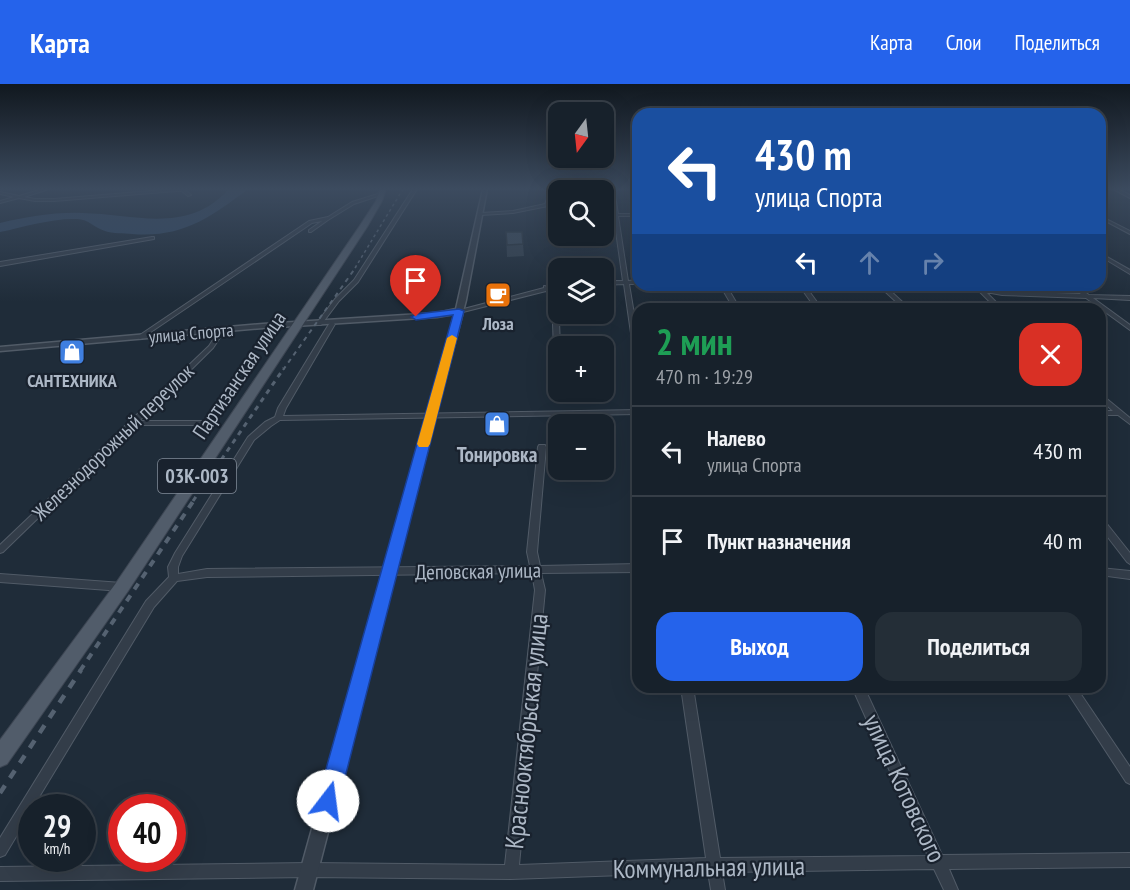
<!DOCTYPE html>
<html lang="ru">
<meta charset="utf-8">
<style>
body{margin:0;font-family:"PT Sans Narrow",sans-serif;background:#242e37;color:#f1f3f6;height:100vh;display:flex;flex-direction:column;font-size:22px;white-space:nowrap}
*{box-sizing:border-box;margin:0}
p{font-size:20px;color:#9ea3a9}
.icon{flex:none;width:33px;height:33px;fill:none;stroke:currentColor;stroke-width:2;stroke-linecap:round;stroke-linejoin:round}
.map{position:relative;flex:1;overflow:hidden}
.side{position:absolute;left:632px;top:219px;width:474px;height:390px;display:flex;flex-direction:column;background:#17212b;border-radius:18px;box-shadow:0 6px 24px #0002,0 0 0 2px #363e47}
.side>*{flex:none}
.top-card{position:absolute;left:632px;top:24px;width:474px;height:183px;border-radius:18px;box-shadow:0 6px 24px #0002,0 0 0 2px #363e47;background:#1a4fa0;color:#fff;overflow:hidden}
.needle{width:39px;rotate:195deg}
.fabs{position:absolute;left:548px;top:18px;display:grid;gap:12px}
.fabs a{display:grid;place-items:center;width:66px;height:66px;border-radius:12px;background:#17212b;box-shadow:0 6px 24px #0002,0 0 0 2px #363e47;font-size:30px}
.speed{position:absolute;left:18px;top:710px;display:flex;gap:12px;font-size:30px;font-weight:700;text-align:center}
.speed>*{display:grid;place-content:center;width:78px;height:78px;border-radius:50%;background:#17212b;box-shadow:0 6px 24px #0002,0 0 0 2px #363e47;line-height:1}
.speed small{font-size:15px;font-weight:400}
.speed .limit{border:9px solid #d22;background:#fff;color:#111}
.pin{position:absolute;display:grid;place-items:center;width:51px;height:51px;color:#fff;margin:-62px -26px;border-radius:50% 50% 50% 0;rotate:-45deg;box-shadow:0 0 6px #0007}
.pin .icon{rotate:45deg}
.me{position:absolute;width:66px;margin:-33px;rotate:15deg;stroke-linejoin:round;filter:drop-shadow(0 0 4px #0008)}
.turn{display:flex;align-items:center;gap:21px;height:126px;padding:0 24px;font-size:27px}
.turn .icon{width:78px;height:78px;stroke-width:2.5}
.turn b{display:block;font-size:42px;line-height:51px}
.lanes{display:flex;align-items:center;height:57px;padding:0 24px;background:#0003;justify-content:center;gap:30px;direction:ltr}
.lanes .off{opacity:.35}
.round{display:grid;place-items:center;flex:none;width:63px;height:63px;border-radius:18px;background:#242e37}
.summary{display:flex;align-items:center;justify-content:space-between;height:102px;padding:0 24px}
h1{font-size:36px;font-weight:600;line-height:45px;color:#1e9e55}
.cta{display:flex;gap:12px;margin-top:auto;padding:12px 24px}
.cta a{flex:1;height:69px;border-radius:18px;background:#2563eb;color:#fff;font-size:24px;font-weight:600;line-height:69px;text-align:center}
.cta a+a{background:#242e37;color:#f1f3f6}
ul{padding:0;list-style:none}
li{display:flex;align-items:center;gap:18px;height:90px;padding:0 24px;border-top:2px solid #363e47}
li div{flex:1}
li b{display:block;font-size:22px}
li em{font-style:normal}
header{display:flex;align-items:center;gap:36px;box-sizing:border-box;height:84px;padding:0 30px;background:#2563eb;color:#fff}
header strong{font-size:28px}
nav{display:flex;gap:33px;margin-inline-start:auto;font-size:21px}
.map>svg:first-child{display:block}
</style>
<header>
<strong>Карта</strong>
<nav><a>Карта</a><a>Слои</a><a>Поделиться</a></nav>
</header>
<div class="map">
<svg width="1130" height="806" viewBox="0 0 1130 806">
<rect width="100%" height="100%" fill="#1f2c39"/>
<!-- water -->
<path fill="#324862" d="M229,105H248C210,134 182,154 132,150C124,149 113,150 105,147C94,144 89,135 77,135C52,134 24,143 0,148V139C27,133 54,128 82,129C136,130 187,151 229,105Z"/>
<g fill="none" stroke-linecap="round" stroke-linejoin="round">
<defs>
<g id="minor">
<polygon points="43,105 49,105 24,113 35,115 54,115 176,105 184,105 191,111 188,112 182,107 176,107 54,117 35,117 19,114 0,119 0,117 14,113 0,110 0,108 19,112"/>
<polygon points="413,105 417,105 358,198 339,217 321,241 317,241 316,240 335,215 354,196"/>
<polygon points="551,105 555,105 548,122 513,129 481,131 479,130 481,129 513,127 545,120"/>
<polygon points="610,105 614,105 618,130 638,130 638,132 618,132 628,197 638,196 638,200 629,200 638,254 638,279 635,277 624,200 603,201 603,197 623,197"/>
<polygon points="1113,105 1118,105 1130,111 1130,114"/>
<polygon points="381,109 384,110 354,120 328,136 311,148 309,148 309,146 322,137 312,139 142,254 140,255 137,253 309,137 328,133 352,118"/>
<polygon points="1100,132 1130,147 1130,150 1100,134"/>
<polygon points="152,153 154,153 154,155 0,182 0,178"/>
<polygon points="1100,169 1130,186 1130,190 1100,172"/>
<polygon points="558,200 558,204 551,205 558,213 560,262 558,262 558,295 555,293 552,213 546,207 459,229 456,227 544,204 544,202 549,203"/>
<polygon points="720,201 726,201 740,225 734,225"/>
<polygon points="799,201 853,201 850,203 806,203 822,225 816,225"/>
<polygon points="878,201 884,201 910,225 904,225"/>
<polygon points="897,201 959,201 977,204 979,202 983,204 1002,207 1081,210 1069,201 1075,201 1089,211 1130,212 1130,216 1093,214 1130,241 1130,246 1086,214 1002,211 986,208 1003,225 997,225 979,207 955,204 900,203"/>
<polygon points="332,238 335,240 286,324 283,332 638,326 638,330 280,336 271,342 254,356 182,472 178,483 178,490 207,485 530,482 527,468 538,363 539,361 545,361 546,363 537,468 540,482 638,480 638,488 541,489 545,506 519,781 706,774 681,603 693,603 720,774 928,772 852,603 864,603 942,771 1130,769 1130,783 949,785 958,806 944,806 934,785 722,788 725,806 711,806 708,788 511,795 309,793 0,797 0,783 309,779 505,781 535,506 532,489 207,493 177,497 154,523 33,723 32,723 32,726 5,771 0,773 0,754 146,517 169,493 168,483 175,469 248,353 265,338 275,333 278,324 329,240"/>
<polygon points="222,244 225,246 213,264 139,337 213,337 217,339 216,341 134,341 3,468 0,469 0,461 209,262 220,245"/>
<polygon points="1100,310 1102,311 1130,334 1130,340 1118,331 1100,331 1100,327 1113,327 1100,315"/>
<polygon points="1100,434 1103,435 1130,469 1130,480 1127,478 1100,443"/>
<polygon points="1100,484 1130,487 1130,495 1100,491"/>
<polygon points="0,490 122,499 125,500 127,503 125,506 122,507 0,498"/>
<polygon points="1064,603 1076,603 1130,683 1130,700 1126,698"/>
</g>
<polygon id="tertiary" points="483,105 487,105 466,216 313,806 295,806 455,230 437,233 263,244 0,267 0,263 263,240 437,229 456,225"/>
<polygon id="primary" points="380,105 386,105 382,117 367,143 128,507 7,680 0,683 0,656 116,499 359,143 376,117"/>
</defs>
<!-- minor casing -->
<use href="#minor" stroke="#515b67" stroke-width="2"/>
<!-- tertiary casing -->
<use href="#tertiary" stroke="#515b67" stroke-width="3"/>
<!-- primary casing -->
<use href="#primary" stroke="#3d4653" stroke-width="2"/>
<!-- minor -->
<use href="#minor" fill="#333d49" fill-rule="evenodd"/>
<!-- tertiary -->
<use href="#tertiary" fill="#333d49" fill-rule="evenodd"/>
<!-- primary -->
<use href="#primary" fill="#515c6a" fill-rule="evenodd"/>
<!-- rail-far4 -->
<polyline stroke="#556271" stroke-width="1.5" stroke-dasharray="3 3" stroke-linecap="butt" points="355,184 403,105"/>
<!-- rail-far3 -->
<polyline stroke="#556271" stroke-width="2" stroke-dasharray="4.5 4.5" stroke-linecap="butt" points="283,286 356,183"/>
<!-- rail-far2 -->
<polyline stroke="#556271" stroke-width="3" stroke-dasharray="5 5" stroke-linecap="butt" points="193,417 284,284"/>
<!-- rail-far1 -->
<polyline stroke="#556271" stroke-width="4" stroke-dasharray="7 7" stroke-linecap="butt" points="80,587 194,416"/>
<!-- rail -->
<polyline stroke="#556271" stroke-width="4.5" stroke-dasharray="9 9" stroke-linecap="butt" points="0,709 81,586"/>
</g>
<!-- wall -->
<polygon fill="#33404d" points="506,148 522,148 524,172 507,173"/>
<!-- building -->
<polygon fill="#3b4a59" stroke="#29343e" stroke-width="1.5" points="506,148 522,148 523,160 507,161"/>
<!-- sky -->
<linearGradient id="sky" x2="0" y2="1"><stop stop-color="#11181f"/><stop offset="0.48" stop-color="#3c4b5f"/><stop offset="1" stop-color="#3c4b5f" stop-opacity="0"/></linearGradient>
<rect width="1130" height="218" fill="url(#sky)"/>
<!-- route -->
<polygon fill="#2563eb" stroke="#184099" stroke-width="1.5" points="459,225 464,227 339,717 335,725 328,728 320,725 317,717 453,231 416,236 411,233 416,230"/>
<!-- slow -->
<polygon fill="#f59e0b" points="452,251 457,254 430,360 428,363 419,363 417,360 447,254"/>
<!-- icons -->
<defs>
<symbol id="cafe-square" viewBox="-11 -11 22 22"><rect x="-9" y="-9" width="18" height="18" rx="4" fill="#e8710a" stroke="#19222e"/><path d="M-5.5-4.5H6V0H3Q3 3.5 0 3.5H-2.5Q-5.5 3.5-5.5 0ZM3-3.2v2h1.7v-2ZM-6 4.5H4V6H-6Z" fill="#fff"/></symbol>
<symbol id="shop-square" viewBox="-11 -11 22 22"><rect x="-9" y="-9" width="18" height="18" rx="4" fill="#3f7fe0" stroke="#19222e"/><path d="M-5-2.5h2.3a2.7 3.5 0 0 1 5.4 0H5L5.5 6h-11ZM-1.5-2.5h3a1.5 2.3 0 0 0-3 0Z" fill="#fff"/></symbol>
</defs>
<g fill-rule="evenodd">
<use href="#cafe-square" x="483" y="196" width="30" height="30"/>
<use href="#shop-square" x="57" y="253" width="30" height="30"/>
<use href="#shop-square" x="482" y="325" width="30" height="30"/>
</g>
<g text-anchor="middle" dominant-baseline="central" stroke-width="4.5" stroke-linejoin="round" paint-order="stroke">
<!-- far-poi labels -->
<g font-size="18" font-weight="bold" fill="#adb8c6" stroke="#19222e">
<text x="498" y="239">Лоза</text>
<text x="72" y="296">САНТЕХНИКА</text>
</g>
<!-- far-street labels -->
<g font-size="18" fill="#adb8c6" stroke="#19222e">
<text transform="translate(191 249) rotate(-5)">улица Спорта</text>
</g>
<!-- shield labels -->
<rect fill="#19222e" stroke="#818b98" stroke-width="1.5" x="158" y="375" width="78" height="34" rx="4.5"/>
<g font-size="20" font-weight="bold" fill="#adb8c6">
<text x="197" y="392">03К-003</text>
</g>
<!-- street labels -->
<g font-size="21" fill="#adb8c6" stroke="#19222e">
<text transform="translate(239 291) rotate(-56)">Партизанская улица</text>
<text transform="translate(113 358) rotate(-44)">Железнодорожный переулок</text>
<text transform="translate(478 487) rotate(-1)">Деповская улица</text>
</g>
<!-- poi labels -->
<g font-size="21" font-weight="bold" fill="#adb8c6" stroke="#19222e">
<text x="497" y="370">Тонировка</text>
</g>
<!-- near-street labels -->
<g font-size="26" fill="#adb8c6" stroke="#19222e">
<text transform="translate(526 647) rotate(-84)">Краснооктябрьская улица</text>
<text transform="translate(905 704) rotate(65)">улица Котовского</text>
<text transform="translate(709 783) rotate(-1)">Коммунальная улица</text>
</g>
</g>
</svg>
<div class="fabs">
<a><svg class="needle" viewBox="-14 -14 28 28"><path d="M0-13l5 13h-10z" fill="#e53935"/><path d="M0 13l5-13h-10z" fill="#9ea3a9"/></svg></a>
<a><svg class="icon" aria-label="search" viewBox="0 0 24 24"><circle cx="10" cy="10" r="6"/><path d="M15 15l6 6"/></svg></a>
<a><svg class="icon" aria-label="layers" viewBox="0 0 24 24"><path d="M12 4l9 5-9 5-9-5zM3 14l9 5 9-5"/></svg></a>
<a>+</a>
<a>−</a>
</div>
<div class="speed"><div>29<small>km/h</small></div><div class="limit">40</div></div>
<div class="pin" style="left:416px;top:233px;background:#d93025"><svg class="icon" aria-label="arrive" viewBox="0 0 24 24"><path d="M6 21V4h12l-3 4 3 4H6"/></svg></div>
<svg class="me" style="left:328px;top:717px" viewBox="-20 -20 40 40"><circle r="19" fill="#fff"/><path d="M0-13L10 11 0 6-10 11z" fill="#2563eb"/></svg>
<div class="top-card">
<div class="turn"><svg class="icon" aria-label="left" viewBox="0 0 24 24"><path d="M17 20v-9H6M10 6l-5 5 5 5"/></svg><div><b>430 m</b>улица Спорта</div></div>
<div class="lanes"><svg class="icon" aria-label="left" viewBox="0 0 24 24"><path d="M17 20v-9H6M10 6l-5 5 5 5"/></svg><svg class="icon off" aria-label="ahead" viewBox="0 0 24 24"><path d="M12 20V5M6 11l6-6 6 6"/></svg><svg class="icon off" aria-label="right" viewBox="0 0 24 24"><path d="M7 20v-9h11M14 6l5 5-5 5"/></svg></div>
</div>
<section class="side">
<div class="summary"><div><h1>2 мин</h1><p>470 m · 19:29</p></div><a class="round" style="background:#d93025;color:#fff"><svg class="icon" aria-label="close" viewBox="0 0 24 24"><path d="M6 6l12 12M18 6L6 18"/></svg></a></div>
<ul>
<li><svg class="icon" aria-label="left" viewBox="0 0 24 24"><path d="M17 20v-9H6M10 6l-5 5 5 5"/></svg><div><b>Налево</b><p>улица Спорта</p></div><em>430 m</em></li>
<li><svg class="icon" aria-label="arrive" viewBox="0 0 24 24"><path d="M6 21V4h12l-3 4 3 4H6"/></svg><div><b>Пункт назначения</b></div><em>40 m</em></li>
</ul>
<div class="cta"><a>Выход</a><a>Поделиться</a></div>
</section>
</div>
